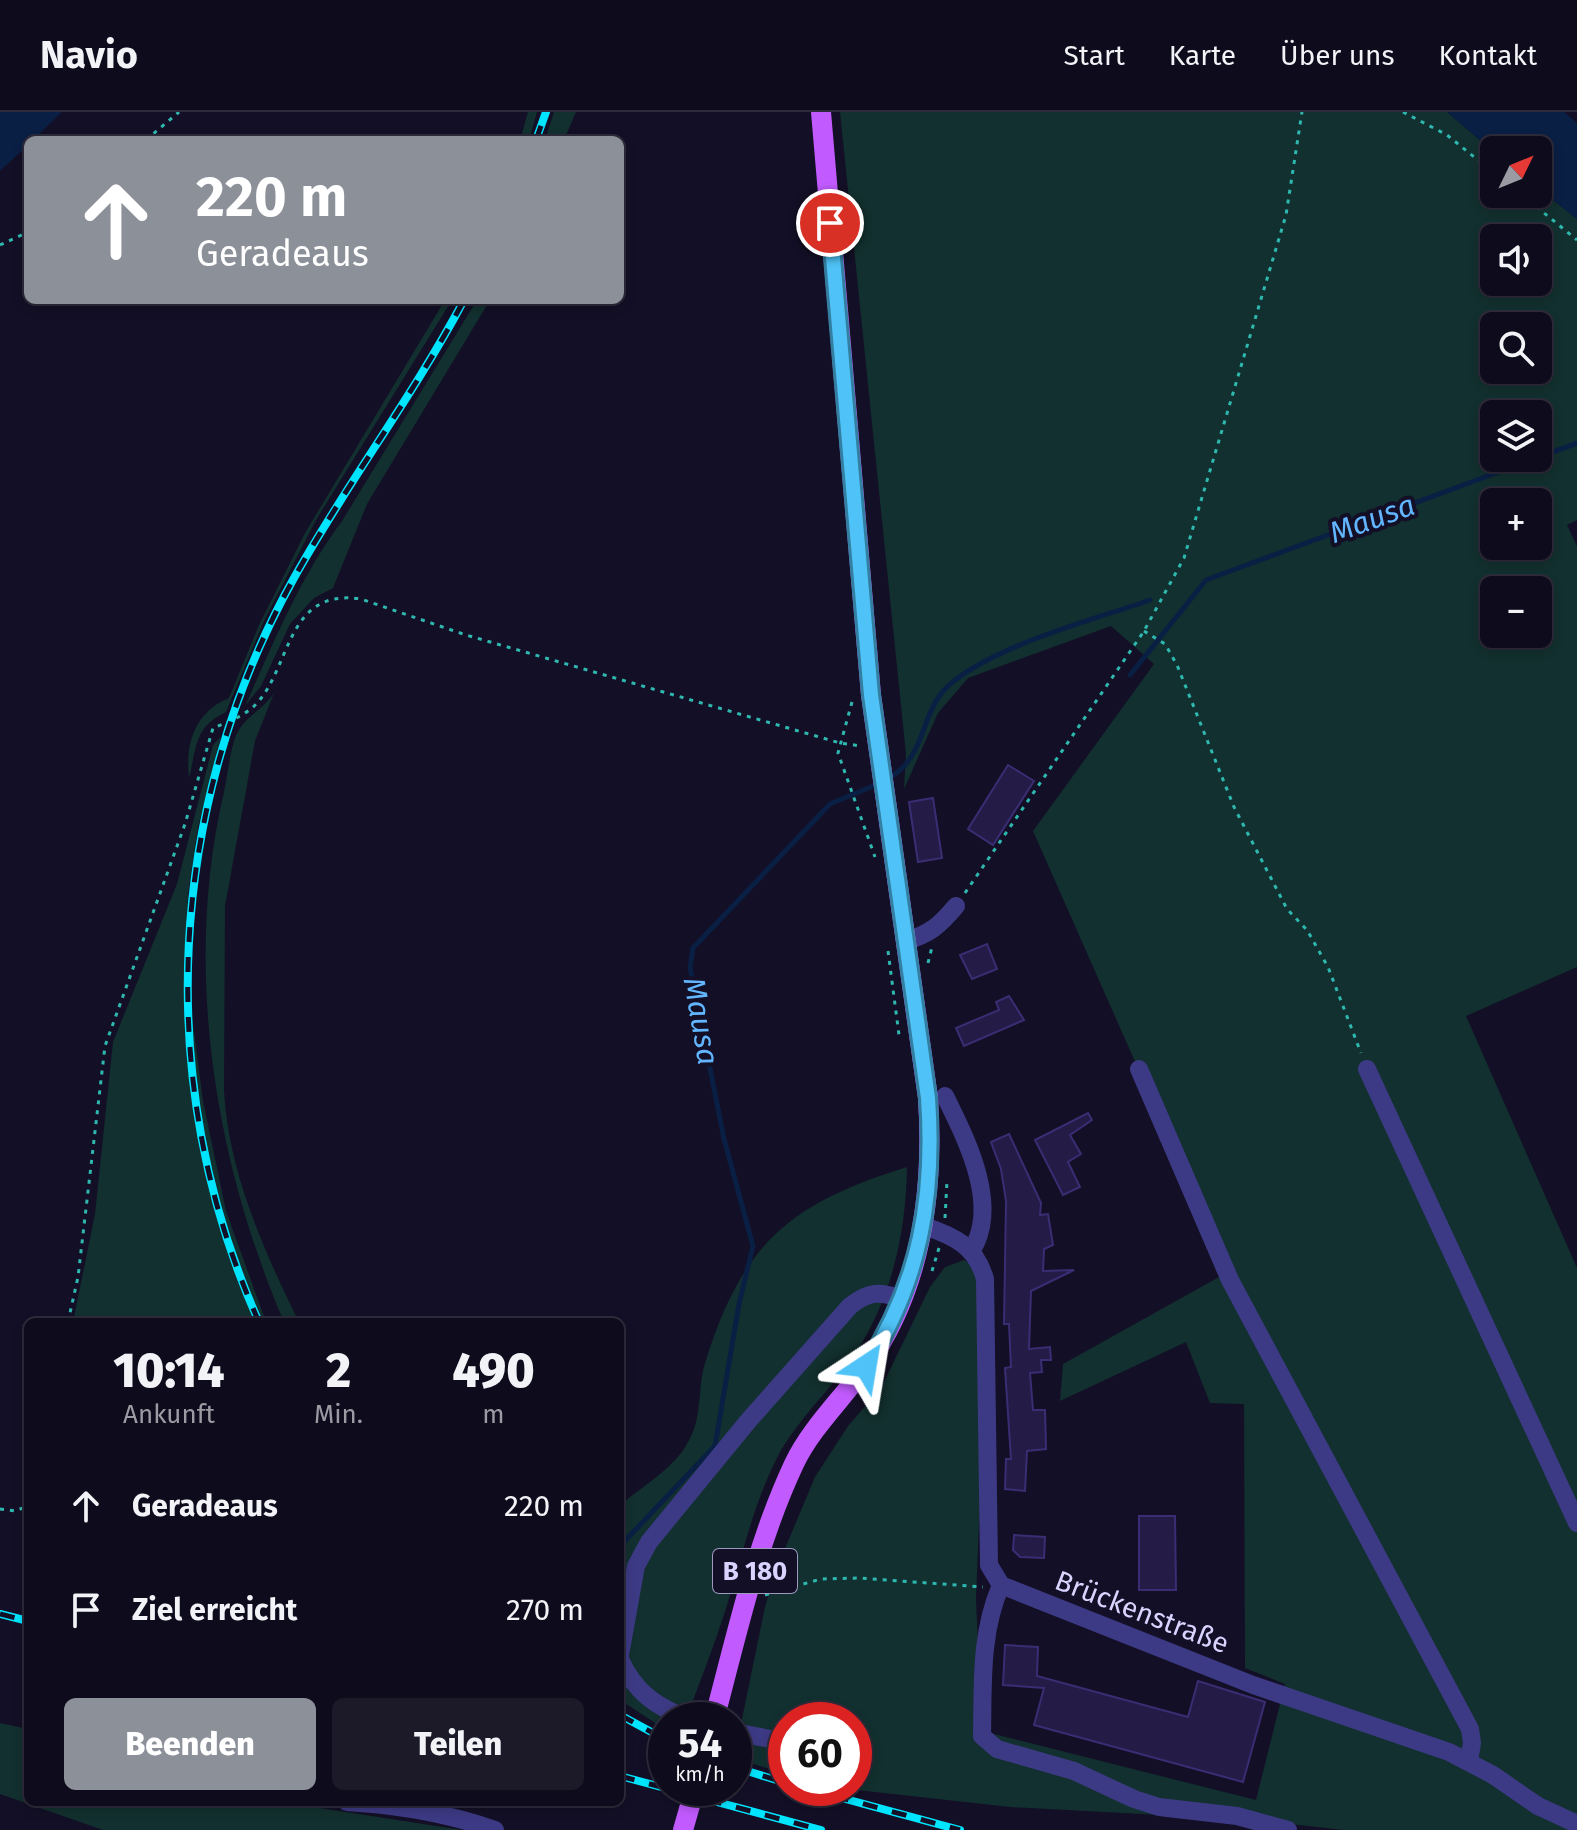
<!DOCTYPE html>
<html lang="de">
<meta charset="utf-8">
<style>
body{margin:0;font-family:"Fira Sans",sans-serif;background:#1c1929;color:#f1f3f6;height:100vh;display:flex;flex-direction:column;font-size:30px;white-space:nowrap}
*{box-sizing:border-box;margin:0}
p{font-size:26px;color:#9b9ba3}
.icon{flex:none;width:44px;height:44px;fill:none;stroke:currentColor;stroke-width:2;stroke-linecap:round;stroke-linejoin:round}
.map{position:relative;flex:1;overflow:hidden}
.drawer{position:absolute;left:24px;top:1206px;width:600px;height:488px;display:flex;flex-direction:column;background:#0e0b1c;border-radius:12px;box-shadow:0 4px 12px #0003,0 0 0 2px #2e2b3b}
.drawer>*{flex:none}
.banner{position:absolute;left:24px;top:24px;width:600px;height:168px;border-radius:12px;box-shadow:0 4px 12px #0003,0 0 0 2px #2e2b3b;background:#8c9099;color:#fff;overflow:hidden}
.needle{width:52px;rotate:47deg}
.tools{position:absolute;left:1480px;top:24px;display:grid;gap:16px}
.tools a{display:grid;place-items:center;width:72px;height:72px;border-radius:12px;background:#0e0b1c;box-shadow:0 4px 12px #0003,0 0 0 2px #2e2b3b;font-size:40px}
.speed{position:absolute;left:648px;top:1590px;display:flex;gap:16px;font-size:40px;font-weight:700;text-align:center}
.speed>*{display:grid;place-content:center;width:104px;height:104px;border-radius:50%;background:#0e0b1c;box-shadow:0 4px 12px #0003,0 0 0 2px #2e2b3b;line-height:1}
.speed small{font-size:20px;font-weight:400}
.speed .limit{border:12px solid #d22;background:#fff;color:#111}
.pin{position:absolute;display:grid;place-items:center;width:68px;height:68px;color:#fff;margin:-34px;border:4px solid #fff;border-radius:50%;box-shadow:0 2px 8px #0007}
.me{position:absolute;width:88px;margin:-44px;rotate:33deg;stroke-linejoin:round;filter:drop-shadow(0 0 6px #0008)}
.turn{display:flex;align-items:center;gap:28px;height:168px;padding:0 40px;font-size:36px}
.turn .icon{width:104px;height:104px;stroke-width:2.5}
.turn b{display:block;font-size:56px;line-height:68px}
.eta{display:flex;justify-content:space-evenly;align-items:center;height:136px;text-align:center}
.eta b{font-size:48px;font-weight:800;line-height:56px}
.button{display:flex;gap:16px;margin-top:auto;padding:16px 40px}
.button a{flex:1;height:92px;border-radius:12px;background:#8c9099;color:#fff;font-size:32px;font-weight:800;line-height:92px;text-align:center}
.button a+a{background:#1c1929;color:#f1f3f6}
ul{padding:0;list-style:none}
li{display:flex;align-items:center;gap:24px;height:104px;padding:0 40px}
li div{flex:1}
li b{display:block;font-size:30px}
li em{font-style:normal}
header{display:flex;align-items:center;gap:48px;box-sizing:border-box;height:112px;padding:0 40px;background:#0e0b1c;border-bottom:2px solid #2e2b3b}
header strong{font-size:38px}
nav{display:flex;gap:44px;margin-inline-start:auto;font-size:28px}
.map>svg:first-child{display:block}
</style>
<header>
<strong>Navio</strong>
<nav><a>Start</a><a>Karte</a><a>Über uns</a><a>Kontakt</a></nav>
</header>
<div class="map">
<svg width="1577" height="1718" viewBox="0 0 1577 1718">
<rect width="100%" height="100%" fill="#130f26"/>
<!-- green -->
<g fill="#12302f" fill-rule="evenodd">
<polygon points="528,0 537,0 529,28 520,28"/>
<polygon points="554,0 576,0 564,28 545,28"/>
<path d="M840,0H1447L1494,40V82H1538V76L1577,107V408L1567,413L1577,434V855L1466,904L1577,1156V1718H1344L1253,1708L1010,1695L839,1676H854V1608H786V1662L734,1646L765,1495L776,1458L815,1365L848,1314L881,1276L930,1175L945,1155L964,1148L975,1156L988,1184L976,1487L982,1619L1256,1688L1285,1572L1245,1556L1244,1292L1210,1291L1186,1230L1060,1289L1063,1252L1228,1160L1033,719L1154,552L1111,514L968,566L938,601L904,677L906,642ZM1494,126H1538V170H1494ZM1494,214H1538V258H1494ZM1494,302H1538V346H1494ZM1494,390H1538V434H1494ZM1494,478H1538V522H1494Z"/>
<path d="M445,188H452L316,408L264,509L226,600C194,615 197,635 189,666C185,631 195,600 229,586L259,513L305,421Z"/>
<path d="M477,188H490L367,392L333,476L314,486L290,512L261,574L245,594C274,530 300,465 342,409Z"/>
<path d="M274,581L255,629L225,794L224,978C228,1059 264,1139 299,1210H284C214,1047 183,854 224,680C228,662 230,631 240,616C248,604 264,596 274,581Z"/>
<polygon points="221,624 198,715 188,782 185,850 203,989 226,1099 266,1210 73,1210 95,1102 113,930 177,772 213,633"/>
<path d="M907,1055C906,1125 890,1193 849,1251C825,1283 794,1312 776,1348C753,1394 742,1444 727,1493C715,1532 700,1569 686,1608H666V1618L620,1588V1393C639,1377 666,1361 681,1341C706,1308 695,1281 706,1248C743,1130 791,1091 907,1055Z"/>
<polygon points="0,1611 28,1617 28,1690 281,1690 462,1718 103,1718 0,1682"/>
</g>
<!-- water -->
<g fill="#0a1f44">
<polygon points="0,0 62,0 33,28 28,28 28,33 0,59"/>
<polygon points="1447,0 1564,0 1577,11 1577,107 1538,76 1538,38 1494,40"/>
</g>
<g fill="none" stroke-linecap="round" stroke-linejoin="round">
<!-- stream -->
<g stroke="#0a1f44" stroke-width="5">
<polyline points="1130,563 1206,468 1577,331"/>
<path d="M887,667C926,647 920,602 946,576C988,535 1093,508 1150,488"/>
<polyline points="620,1434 715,1334 739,1192 753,1134 724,1027 690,855 693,836 830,692 878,672"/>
</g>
</g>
<!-- building -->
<g fill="#241b47" stroke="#3b2d73" stroke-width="2">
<polygon points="1008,653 1034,669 993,733 968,717"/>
<polygon points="933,686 942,746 918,750 909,690"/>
<polygon points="987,832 997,857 972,867 960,843"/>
<polygon points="1009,884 1024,908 964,934 956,916 999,898 996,890"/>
<polygon points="1088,1001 1092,1008 1070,1023 1081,1042 1068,1050 1080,1075 1063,1083 1035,1028"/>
<polygon points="1009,1022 1041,1091 1040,1103 1048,1102 1053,1133 1044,1137 1043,1159 1074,1158 1031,1179 1029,1237 1050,1235 1051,1248 1041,1248 1042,1260 1030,1261 1033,1298 1045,1298 1046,1337 1027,1339 1025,1379 1005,1377 1006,1347 1011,1347 1005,1256 1011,1255 1009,1212 1004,1212 1006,1089 1001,1057 991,1030"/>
<polygon points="1139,1404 1175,1404 1176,1478 1139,1478"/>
<polygon points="1014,1423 1045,1425 1044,1446 1020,1445 1013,1438"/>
<polygon points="1005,1533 1038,1535 1037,1564 1188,1605 1198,1569 1265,1590 1243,1670 1034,1613 1044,1576 1003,1573"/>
</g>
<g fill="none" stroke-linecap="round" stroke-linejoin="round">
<!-- path -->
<g stroke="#2fb8b0" stroke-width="3" stroke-dasharray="4 6" stroke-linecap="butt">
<polyline points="1403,0 1447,23 1494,61"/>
<polyline points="146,28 179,0"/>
<polyline points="1521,82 1577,128"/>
<polyline points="0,133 28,120"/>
<polyline points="1144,519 1165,532 1177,553 1234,695 1287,797 1307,818 1328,855 1361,941"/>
<polyline points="852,590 838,641 875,745"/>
<polyline points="965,781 1144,519 1184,446 1286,103 1302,0"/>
<polyline points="888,839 899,923"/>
<polyline points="928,851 932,835"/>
<polyline points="945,1106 947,1069"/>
<polyline points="932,1159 939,1136"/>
<path d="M68,1210L78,1165L105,934L185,712L213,616C226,611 241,605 252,596C292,561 283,475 361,487L466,523L840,631L861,634"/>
<polyline points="0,1397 15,1399 28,1394"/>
<polyline points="765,1483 821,1467 859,1466 983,1475"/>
</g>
<!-- minor -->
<g stroke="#3d3a85" stroke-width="18">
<path d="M905,829C929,823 940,813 956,794"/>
<polyline points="1139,957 1230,1168 1470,1617 1472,1631 1469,1649"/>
<polyline points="1367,957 1577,1411"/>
<path d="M945,984C966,1027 1000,1092 972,1138"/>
<path d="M924,1114C954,1124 976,1134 985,1167L989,1453L1001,1473L1253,1573L1449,1640L1493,1663L1538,1694L1577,1712"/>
<path d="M1001,1473C980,1521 983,1572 982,1624L997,1637L1074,1659L1134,1687L1159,1695L1237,1704L1288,1718"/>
<path d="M620,1543L636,1454L649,1430L749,1308L850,1194C869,1179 879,1179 903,1187"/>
<path d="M620,1547C634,1580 659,1598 694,1608"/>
<polyline points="734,1620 786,1630"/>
<path d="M347,1690C398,1693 447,1701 495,1718"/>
</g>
<!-- major -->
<path stroke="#c25bff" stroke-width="20" d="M714,1608C737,1522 756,1433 794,1352C811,1316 843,1286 866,1254C922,1176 934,1079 928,986L871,583L821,0"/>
<defs>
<g id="rail">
<polyline points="536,28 546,0"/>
<path d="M259,1210C152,972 167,693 294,466C347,371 413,284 464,188"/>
<polyline points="0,1502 28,1509"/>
<polyline points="620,1603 666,1628"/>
<polyline points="734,1655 786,1671"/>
<polyline points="620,1664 821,1718"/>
<polyline points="805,1676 960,1718"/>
</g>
</defs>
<!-- rail casing -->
<use href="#rail" stroke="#00e5ff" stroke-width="8"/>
<!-- rail -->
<use href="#rail" stroke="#130f26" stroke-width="5" stroke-dasharray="15" stroke-linecap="butt"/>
<!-- major-bridge -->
<polyline stroke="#c25bff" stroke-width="20" points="683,1718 695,1676"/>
</g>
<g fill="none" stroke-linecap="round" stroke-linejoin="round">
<defs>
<path id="route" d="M830,111L871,583L928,986C935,1085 920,1170 866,1254"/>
</defs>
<!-- route casing -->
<use href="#route" stroke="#337fa1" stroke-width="20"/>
<!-- route -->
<use href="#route" stroke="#4fc3f7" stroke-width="14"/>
</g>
<g text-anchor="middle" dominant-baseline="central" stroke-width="8" stroke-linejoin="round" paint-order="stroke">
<!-- shield labels -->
<rect fill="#130f26" stroke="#9e99be" stroke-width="2" x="713" y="1437" width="84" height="44" rx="6"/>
<g font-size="26" font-weight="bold" fill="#d9d4ff">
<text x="755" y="1459">B 180</text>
</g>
<!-- street labels -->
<g font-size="28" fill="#d9d4ff" stroke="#130f26">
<text transform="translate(1142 1500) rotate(21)">Brückenstraße</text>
</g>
<!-- water labels -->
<g font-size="30" font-style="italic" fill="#62b6ff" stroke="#130f26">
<text transform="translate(1372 407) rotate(-20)">Mausa</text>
<text transform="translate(701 909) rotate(80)">Mausa</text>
</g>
</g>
</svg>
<div class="tools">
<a><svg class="needle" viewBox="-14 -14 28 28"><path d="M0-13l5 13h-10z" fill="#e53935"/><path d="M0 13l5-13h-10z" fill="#9b9ba3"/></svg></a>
<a><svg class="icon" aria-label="sound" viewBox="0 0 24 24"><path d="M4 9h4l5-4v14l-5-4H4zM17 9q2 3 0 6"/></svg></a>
<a><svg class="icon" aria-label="search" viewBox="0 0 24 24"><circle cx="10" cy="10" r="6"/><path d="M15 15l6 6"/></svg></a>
<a><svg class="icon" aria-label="layers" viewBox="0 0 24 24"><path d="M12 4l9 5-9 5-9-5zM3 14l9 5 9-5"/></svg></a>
<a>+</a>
<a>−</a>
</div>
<div class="speed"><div>54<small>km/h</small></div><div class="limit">60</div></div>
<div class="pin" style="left:830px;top:111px;background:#d93025"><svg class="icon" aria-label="arrive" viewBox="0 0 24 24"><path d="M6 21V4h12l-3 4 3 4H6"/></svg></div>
<svg class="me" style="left:866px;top:1254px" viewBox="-20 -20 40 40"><path d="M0-17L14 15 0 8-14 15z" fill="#4fc3f7" stroke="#fff" stroke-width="4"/></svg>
<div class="banner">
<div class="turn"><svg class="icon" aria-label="ahead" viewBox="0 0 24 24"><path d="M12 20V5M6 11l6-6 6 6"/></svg><div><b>220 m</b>Geradeaus</div></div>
</div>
<section class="drawer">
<div class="eta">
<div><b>10:14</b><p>Ankunft</p></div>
<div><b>2</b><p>Min.</p></div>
<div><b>490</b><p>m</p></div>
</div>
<ul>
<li><svg class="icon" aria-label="ahead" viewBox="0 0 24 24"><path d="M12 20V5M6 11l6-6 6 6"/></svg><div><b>Geradeaus</b></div><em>220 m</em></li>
<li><svg class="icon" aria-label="arrive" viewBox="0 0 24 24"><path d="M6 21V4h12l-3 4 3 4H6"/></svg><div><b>Ziel erreicht</b></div><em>270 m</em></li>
</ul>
<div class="button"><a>Beenden</a><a>Teilen</a></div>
</section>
</div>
